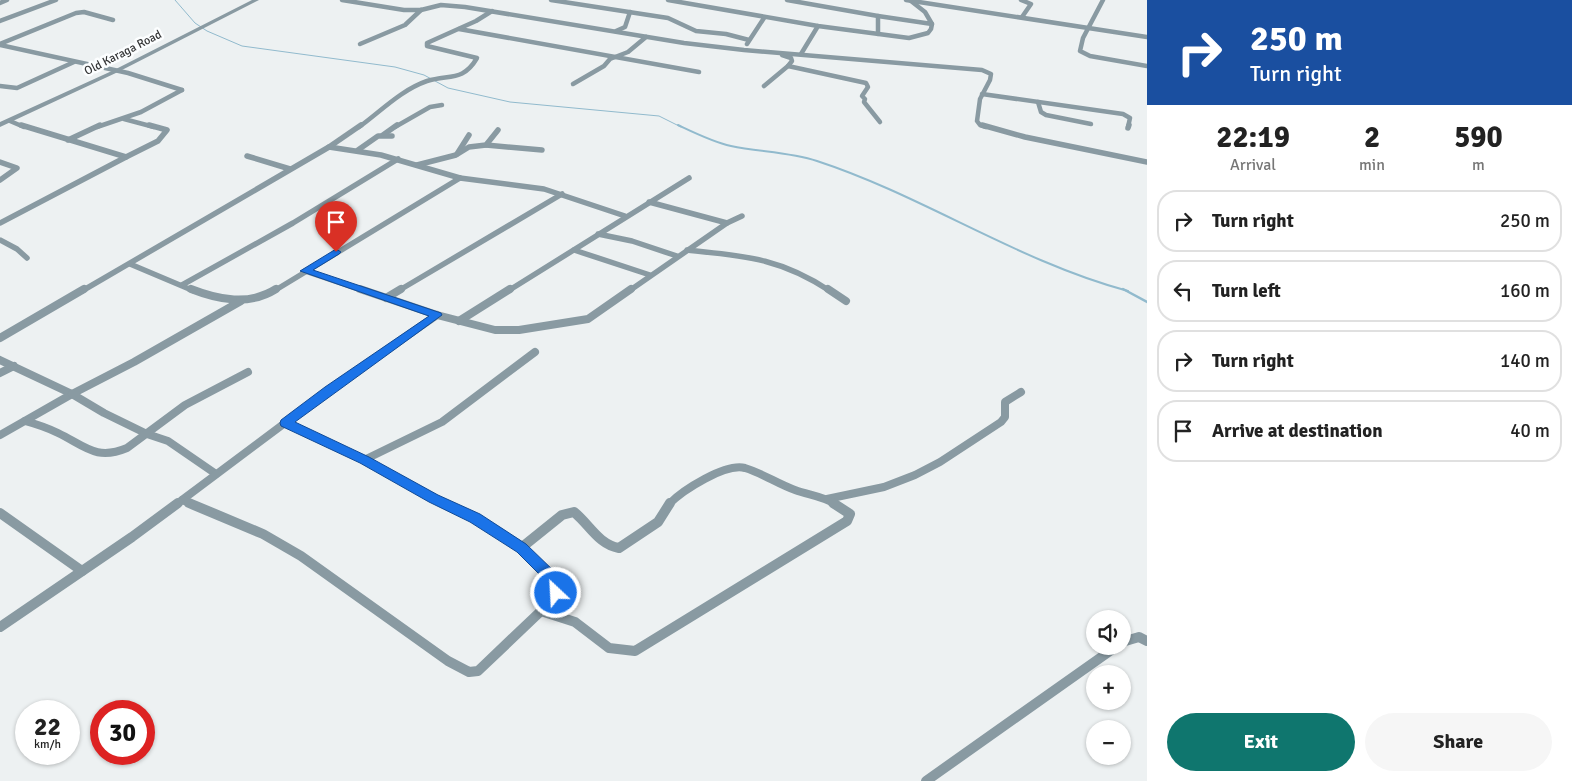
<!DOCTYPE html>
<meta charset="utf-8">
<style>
body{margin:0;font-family:Signika,sans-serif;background:#f6f6f6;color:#222;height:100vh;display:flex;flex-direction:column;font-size:19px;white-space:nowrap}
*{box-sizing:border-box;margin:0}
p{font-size:16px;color:#767676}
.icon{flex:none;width:28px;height:28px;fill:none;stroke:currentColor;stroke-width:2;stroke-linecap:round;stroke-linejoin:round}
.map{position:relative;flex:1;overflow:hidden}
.side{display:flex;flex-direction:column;background:#fff;width:425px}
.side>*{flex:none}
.hud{background:#1a4fa0;color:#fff;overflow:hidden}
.controls{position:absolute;left:1086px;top:610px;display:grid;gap:10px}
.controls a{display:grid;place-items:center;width:45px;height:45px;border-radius:50%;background:#fff;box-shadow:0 1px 4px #0004;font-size:25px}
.speed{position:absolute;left:15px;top:700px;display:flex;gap:10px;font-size:25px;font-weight:700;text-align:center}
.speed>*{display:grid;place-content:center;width:65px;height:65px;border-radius:50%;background:#fff;box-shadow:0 1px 4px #0004;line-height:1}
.speed small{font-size:12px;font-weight:400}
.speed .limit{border:8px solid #d22;background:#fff;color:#111}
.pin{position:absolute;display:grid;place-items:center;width:42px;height:42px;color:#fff;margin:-51px -21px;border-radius:50% 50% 50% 0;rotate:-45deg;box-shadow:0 0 5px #0007}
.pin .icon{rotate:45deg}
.me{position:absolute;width:55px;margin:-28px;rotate:335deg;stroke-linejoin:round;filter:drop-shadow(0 0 4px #0008)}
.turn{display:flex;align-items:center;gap:18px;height:105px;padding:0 20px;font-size:22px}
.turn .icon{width:65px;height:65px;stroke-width:2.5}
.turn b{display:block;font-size:35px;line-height:42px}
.eta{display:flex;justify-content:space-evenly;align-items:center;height:85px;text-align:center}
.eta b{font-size:30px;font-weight:700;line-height:35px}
.primary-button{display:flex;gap:10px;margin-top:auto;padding:10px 20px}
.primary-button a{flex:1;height:58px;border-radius:30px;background:#0f766e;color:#fff;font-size:20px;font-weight:700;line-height:58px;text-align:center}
.primary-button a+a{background:#f6f6f6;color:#222}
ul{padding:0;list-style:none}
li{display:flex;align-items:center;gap:15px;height:62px;margin:0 10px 8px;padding:0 10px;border:2px solid #e0e0e0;border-radius:20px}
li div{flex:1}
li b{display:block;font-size:19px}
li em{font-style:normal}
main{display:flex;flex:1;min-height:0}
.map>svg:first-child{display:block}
</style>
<main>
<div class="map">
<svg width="1147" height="781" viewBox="0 0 1147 781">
<rect width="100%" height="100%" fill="#edf1f2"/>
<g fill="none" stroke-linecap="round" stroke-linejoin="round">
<!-- stream-far2 -->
<polyline stroke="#91bacd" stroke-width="1" points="175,0 195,23 207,31 242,46 395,67 424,75 448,88 510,102 659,116 681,127"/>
<!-- stream-far1 -->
<path stroke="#91bacd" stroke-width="2" d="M678,125C695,133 713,142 731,146C759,152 789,152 817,161C924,196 1019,262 1128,291"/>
<!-- stream -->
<polyline stroke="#91bacd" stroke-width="2.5" points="1123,289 1147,302"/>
<!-- minor-far3 -->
<g stroke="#899aa2" stroke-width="4.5">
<polyline points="342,0 404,10 421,10 441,5 465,7 684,43 744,50 982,70 991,74 990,80 980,99 977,121 980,125 986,127"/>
<polyline points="551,0 668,18 696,31 726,34 749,40"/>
<polyline points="668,0 818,26 909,38 928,33 931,29 932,24 925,12 911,1"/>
<polyline points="787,0 878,16 878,34"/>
<polyline points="906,0 1147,37"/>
<polyline points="1021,0 1031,4 1022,17"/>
<polyline points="1103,0 1083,38 1080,51 1090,56 1147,66"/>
<polyline points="0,3 7,0"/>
<polyline points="878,16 932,24"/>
<polyline points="0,21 56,0"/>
<polyline points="459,29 699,72"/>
<polyline points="616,31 625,27 630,12"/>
<polyline points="0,44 76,13 84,12 113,20"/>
<polyline points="360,44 405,25 421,10"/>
<polyline points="747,44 764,18"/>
<polyline points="0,45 128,73 182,90"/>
<polyline points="801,54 818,26"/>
<polyline points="782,55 791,58 792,61 788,66 866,83 868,87 862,96 865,99 864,102 880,122"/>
<polyline points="573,84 604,66 610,59 628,52 646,37"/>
<polyline points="0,86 17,88 74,62"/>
<polyline points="764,86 788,66"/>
<polyline points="982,94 1123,114 1130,118 1128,127"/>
<polyline points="1038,102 1041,112 1046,115 1091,124"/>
<polyline points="124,119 154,127"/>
<polyline points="10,121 24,127"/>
<polyline points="97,127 141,112 182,90"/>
<path d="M359,127C381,111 401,90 427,81C449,74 463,82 477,58L427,46V43L476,21L492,11"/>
<polyline points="395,127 430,107 442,105"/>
</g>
<!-- minor-far2 -->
<g stroke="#899aa2" stroke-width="5.5">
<polyline points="21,125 126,157 158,141 167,130 149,125"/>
<polyline points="982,125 1025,137 1147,162"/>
<polyline points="1128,128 1129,125"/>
<polyline points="383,135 397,125"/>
<polyline points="68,140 100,125"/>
<polyline points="486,145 542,150"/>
<polyline points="329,147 361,125"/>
<polyline points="358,150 378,136 392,136"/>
<polyline points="457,154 469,135"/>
<polyline points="247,156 290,169"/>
<polyline points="0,162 17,168 0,180"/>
<polyline points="417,165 456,155 469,147 486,145 498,130"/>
<polyline points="649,202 727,223"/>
<polyline points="0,223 126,157"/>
<polyline points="598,234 632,241 677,256"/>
<polyline points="0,240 17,249 27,258"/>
<polyline points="574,250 650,275"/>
<path d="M687,250C745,256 780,258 830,291"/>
<polyline points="130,264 194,291"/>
<polyline points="305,271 364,291"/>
<polyline points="182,285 293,223 398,159"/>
<polyline points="82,291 329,147 381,155 460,178 544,189 625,216"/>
<polyline points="274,291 460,178"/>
<polyline points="398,291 562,194"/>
<polyline points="508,291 689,178"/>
<polyline points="629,291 727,223 742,216"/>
</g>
<!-- minor-far1 -->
<g stroke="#899aa2" stroke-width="8">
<path d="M191,289C219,300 249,306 276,289"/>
<polyline points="360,289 437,315 495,330 519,330 588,319 631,289"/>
<polyline points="828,289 846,301"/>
<polyline points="386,298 401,289"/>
<polyline points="459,321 510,289"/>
<polyline points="0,338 84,289"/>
<polyline points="0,360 72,394 0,435"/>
<polyline points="0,373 14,366"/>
<polyline points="72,394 134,362 241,301"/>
<polyline points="72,394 104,413 147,434 168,441 216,474"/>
<path d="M25,421C36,424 48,428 58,433C85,446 96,461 127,448L185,405L248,372"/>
<polyline points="286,423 364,460 446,504"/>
<polyline points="364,460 442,422 535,352"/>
<polyline points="827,499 884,487 915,475 940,462 1001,422 1005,417 1005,402 1021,392"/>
<polyline points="182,500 329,390 437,315"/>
<polyline points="177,504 182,500 192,504"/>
<path d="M669,504C683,490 725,463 745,468C762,473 778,484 795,490C808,495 822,496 835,504"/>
</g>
<!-- minor -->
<g stroke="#899aa2" stroke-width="10">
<polyline points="189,503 263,534 301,556 448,661 469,672 478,671 541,611 556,593 552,578 517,544 475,518 443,503"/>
<polyline points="0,513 82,571"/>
<path d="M521,548L562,515L574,512C590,525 598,544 619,548L658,522L670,503"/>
<polyline points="541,611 575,622 609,648 635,651 847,521 850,514 833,503"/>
<polyline points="0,627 132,537 178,503"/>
<polyline points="1122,642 1139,637 1147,641"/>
<polyline points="926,781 1117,646"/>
</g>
<!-- tertiary -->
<polygon fill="#899aa2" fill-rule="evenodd" points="252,0 259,0 118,72 0,127 0,122 114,70"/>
</g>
<!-- route -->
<polygon fill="#1a73e8" stroke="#114b97" points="336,249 341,252 339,254 313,270 441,313 442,315 295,422 369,457 438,495 480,514 526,544 557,574 563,593 561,597 556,599 551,597 546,581 517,552 470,522 429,502 360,463 281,426 280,423 281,420 325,387 429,316 300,271"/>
<g text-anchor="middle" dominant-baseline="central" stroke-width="5" stroke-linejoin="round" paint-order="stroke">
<!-- far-street labels -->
<g font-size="12" fill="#343536" stroke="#fcfeff">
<text transform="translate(123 53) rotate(-27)">Old Karaga Road</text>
</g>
</g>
</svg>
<div class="controls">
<a><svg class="icon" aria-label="sound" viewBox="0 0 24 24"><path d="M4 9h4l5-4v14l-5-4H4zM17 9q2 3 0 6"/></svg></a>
<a>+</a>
<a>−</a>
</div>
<div class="speed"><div>22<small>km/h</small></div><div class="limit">30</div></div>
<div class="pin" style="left:336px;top:252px;background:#d93025"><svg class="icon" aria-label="arrive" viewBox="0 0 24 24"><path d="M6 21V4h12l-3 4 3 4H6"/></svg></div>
<svg class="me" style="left:556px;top:593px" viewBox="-20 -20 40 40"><circle r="17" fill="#1a73e8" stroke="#fff" stroke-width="3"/><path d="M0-11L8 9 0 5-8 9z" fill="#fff"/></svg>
</div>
<section class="side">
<div class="hud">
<div class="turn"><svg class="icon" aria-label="right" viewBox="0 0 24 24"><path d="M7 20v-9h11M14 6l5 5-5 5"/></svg><div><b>250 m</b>Turn right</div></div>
</div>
<div class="eta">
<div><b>22:19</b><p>Arrival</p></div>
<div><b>2</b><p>min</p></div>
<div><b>590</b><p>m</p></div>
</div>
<ul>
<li><svg class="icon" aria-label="right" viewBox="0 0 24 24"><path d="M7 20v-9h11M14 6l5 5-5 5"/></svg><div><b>Turn right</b></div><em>250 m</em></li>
<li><svg class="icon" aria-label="left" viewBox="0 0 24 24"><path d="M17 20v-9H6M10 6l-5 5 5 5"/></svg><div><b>Turn left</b></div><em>160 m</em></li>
<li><svg class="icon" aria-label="right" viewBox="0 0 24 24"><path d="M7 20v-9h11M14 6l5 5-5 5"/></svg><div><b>Turn right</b></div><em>140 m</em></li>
<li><svg class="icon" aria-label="arrive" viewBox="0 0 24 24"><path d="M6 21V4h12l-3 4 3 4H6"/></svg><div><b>Arrive at destination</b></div><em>40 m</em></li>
</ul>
<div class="primary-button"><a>Exit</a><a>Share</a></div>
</section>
</main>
